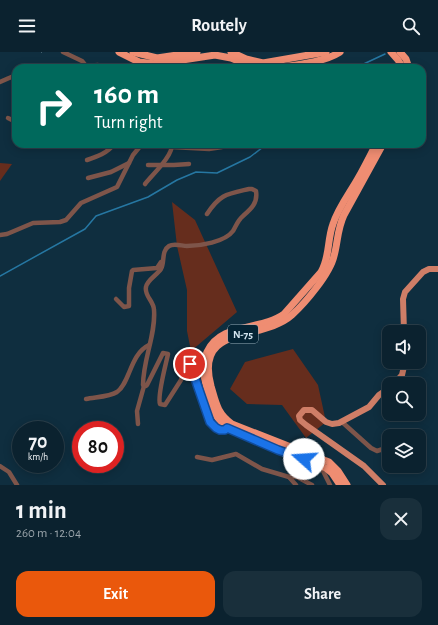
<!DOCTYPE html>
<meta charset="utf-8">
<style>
body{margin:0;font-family:"Alegreya Sans",sans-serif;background:#192f3b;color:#f1f3f6;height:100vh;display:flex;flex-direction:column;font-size:15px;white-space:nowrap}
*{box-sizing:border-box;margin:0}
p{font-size:13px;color:#9aa4aa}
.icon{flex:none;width:22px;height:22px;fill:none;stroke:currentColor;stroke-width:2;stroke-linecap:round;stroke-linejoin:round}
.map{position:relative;height:433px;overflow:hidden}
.panel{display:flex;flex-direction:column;background:#0b222f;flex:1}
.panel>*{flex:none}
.top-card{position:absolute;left:12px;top:12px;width:414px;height:84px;border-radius:12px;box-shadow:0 2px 10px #0003,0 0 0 1px #2b3f4b;background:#00695c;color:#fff;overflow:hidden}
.buttons{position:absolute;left:382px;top:273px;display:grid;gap:8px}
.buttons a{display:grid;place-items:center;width:44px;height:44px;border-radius:8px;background:#0b222f;box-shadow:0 2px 10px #0003,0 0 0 1px #2b3f4b;font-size:20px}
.speed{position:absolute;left:12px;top:369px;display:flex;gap:8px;font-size:20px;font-weight:700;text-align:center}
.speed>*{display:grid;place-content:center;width:52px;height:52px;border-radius:50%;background:#0b222f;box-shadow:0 2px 10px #0003,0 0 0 1px #2b3f4b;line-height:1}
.speed small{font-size:10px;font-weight:400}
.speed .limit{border:6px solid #d22;background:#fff;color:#111}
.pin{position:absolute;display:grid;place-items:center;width:34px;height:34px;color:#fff;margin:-17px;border:2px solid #fff;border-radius:50%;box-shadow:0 1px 4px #0007}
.me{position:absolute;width:44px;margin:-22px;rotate:289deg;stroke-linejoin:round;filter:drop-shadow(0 0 3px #0008)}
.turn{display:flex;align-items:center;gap:14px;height:84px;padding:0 16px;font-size:18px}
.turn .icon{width:52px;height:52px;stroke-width:2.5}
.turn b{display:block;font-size:28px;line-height:34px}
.round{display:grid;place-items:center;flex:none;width:42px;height:42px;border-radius:12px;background:#192f3b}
.overview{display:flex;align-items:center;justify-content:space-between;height:68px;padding:0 16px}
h1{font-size:24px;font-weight:600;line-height:30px}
.primary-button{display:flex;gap:8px;margin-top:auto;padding:8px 16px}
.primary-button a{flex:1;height:46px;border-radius:12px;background:#ea580c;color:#fff;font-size:16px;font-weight:600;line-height:46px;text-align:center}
.primary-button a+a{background:#192f3b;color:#f1f3f6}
header{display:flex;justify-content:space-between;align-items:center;height:52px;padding:0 16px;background:#0b222f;font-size:18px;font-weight:600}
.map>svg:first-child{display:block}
</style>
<header><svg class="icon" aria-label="menu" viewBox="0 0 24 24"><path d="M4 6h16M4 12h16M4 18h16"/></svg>Routely<svg class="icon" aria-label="search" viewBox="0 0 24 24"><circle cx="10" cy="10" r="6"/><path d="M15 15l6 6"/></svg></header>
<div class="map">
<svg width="438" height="433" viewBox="0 0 438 433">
<rect width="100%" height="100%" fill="#0f2e3f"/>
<!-- green -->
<g fill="#662d1d">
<polygon points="0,111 12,112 0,129"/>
<polygon points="172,150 195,168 237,260 191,299 187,279 187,238 177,194"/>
<polygon points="293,297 318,333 326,370 306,386 282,353 247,352 230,337 245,310"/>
</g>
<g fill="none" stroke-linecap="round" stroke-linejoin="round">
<!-- stream -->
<g stroke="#2677a2" stroke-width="1.5">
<polyline points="355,16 385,2"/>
<polyline points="0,224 85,177 96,164 148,145 177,128 196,120 217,121 250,105 267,92"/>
</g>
<!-- path -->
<polyline stroke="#7a929f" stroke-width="1" stroke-dasharray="1 3" stroke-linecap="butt" points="41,0 43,0"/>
<!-- minor -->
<g stroke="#7e554a" stroke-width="4.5">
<polyline points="63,0 82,9 86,14 98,13 106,16"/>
<polyline points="80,16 86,14"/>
<polyline points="0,30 16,23"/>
<polyline points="8,66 16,70"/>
<polyline points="172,95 209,97 222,95"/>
<path d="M87,108C96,105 108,101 114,92"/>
<polyline points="148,113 174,113 189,112"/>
<polyline points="88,126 111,120 129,111"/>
<path d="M145,132C152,123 173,104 172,92"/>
<path d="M207,162C220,142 227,142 249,137H252L256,139C258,151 251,157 243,164C238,168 236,174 233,179C225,190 200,194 187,194C182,194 174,191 169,194C161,199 165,210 161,217C157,223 147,228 146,235C144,244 154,249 154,258C156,282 143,308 143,333L146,334L147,333L163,301L168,302C166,312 157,344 160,352L165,353L181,328L185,310H189L210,370C214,376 221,381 227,376"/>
<polyline points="0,183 7,182 33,171 60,170 66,168 81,151 117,135 133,103 142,92"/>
<polyline points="116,247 124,255 129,254 129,236 132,219 133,218 157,216 161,210"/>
<path d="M86,347C95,345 109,345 117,340C130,331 130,302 149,293"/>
<polyline points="342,370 371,396 377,399 389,395"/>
<polyline points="138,372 137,359 144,334"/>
<polyline points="197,405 212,408 236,402 262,417 289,425 297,425 312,433"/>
<polyline points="419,405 424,413"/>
<polyline points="320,413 330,433"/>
<polyline points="0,414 9,420 17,433"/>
<polyline points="289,425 296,433"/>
</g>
<!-- major -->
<g stroke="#cf7e67" stroke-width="6">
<polyline points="404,280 403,247 405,240 423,220 429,217 438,217"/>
<polyline points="394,332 402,323 405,310"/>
<polyline points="383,433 364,414 306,373 300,368 299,364 304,358 312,358 326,370 332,372 339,371 369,355 379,343 389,336"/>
</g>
<!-- highway -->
<g stroke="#ef8d72" stroke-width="7">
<polyline points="119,0 139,10 156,12 215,3 231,6 255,16"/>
<polyline points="133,0 157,6 197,0"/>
<polyline points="231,0 246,7 263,11 326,0"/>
<polyline points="391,0 398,8 403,16"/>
<polyline points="400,0 406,7 409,16"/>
<path d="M274,16C293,13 323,11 340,0"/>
<path d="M340,433L332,421L326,416L278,398L227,376C213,365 210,349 206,333C203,322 202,311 207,300C221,270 261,279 284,262L321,220C330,205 327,188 333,172C338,156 349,142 357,128C364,116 370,104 376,92"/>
<path d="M347,433L338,419L329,410L232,372C217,361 216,351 211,334C194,271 262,290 292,263C305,251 330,222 334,204C338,190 337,178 344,163L383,92"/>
</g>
</g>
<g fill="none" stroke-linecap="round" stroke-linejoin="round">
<defs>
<polyline id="route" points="190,312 210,370 216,376 220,378 225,378 227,376 278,398 304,407"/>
</defs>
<!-- route casing -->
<use href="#route" stroke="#114b97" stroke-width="10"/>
<!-- route -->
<use href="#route" stroke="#1a73e8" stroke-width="7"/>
</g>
<g text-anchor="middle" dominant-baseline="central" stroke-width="4" stroke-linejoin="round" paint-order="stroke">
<!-- shield labels -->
<rect fill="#042435" stroke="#95abb8" stroke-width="1" x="228" y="273" width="30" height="18" rx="3"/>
<g font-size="11" font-weight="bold" fill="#d3e5f0">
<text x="243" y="282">N-75</text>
</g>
</g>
</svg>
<div class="buttons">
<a><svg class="icon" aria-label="sound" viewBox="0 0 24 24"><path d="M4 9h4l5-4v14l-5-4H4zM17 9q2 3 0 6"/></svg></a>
<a><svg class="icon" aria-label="search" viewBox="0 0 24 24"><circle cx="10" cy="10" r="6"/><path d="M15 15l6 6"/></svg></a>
<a><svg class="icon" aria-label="layers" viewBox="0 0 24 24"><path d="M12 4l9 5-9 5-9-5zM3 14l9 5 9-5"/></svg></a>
</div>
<div class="speed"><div>70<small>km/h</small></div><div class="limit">80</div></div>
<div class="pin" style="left:190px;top:312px;background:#d93025"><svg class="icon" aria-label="arrive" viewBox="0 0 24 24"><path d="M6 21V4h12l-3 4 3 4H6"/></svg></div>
<svg class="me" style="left:304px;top:407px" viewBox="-20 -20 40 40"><circle r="19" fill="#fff"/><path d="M0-13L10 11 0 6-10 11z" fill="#1a73e8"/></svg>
<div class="top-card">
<div class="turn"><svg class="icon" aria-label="right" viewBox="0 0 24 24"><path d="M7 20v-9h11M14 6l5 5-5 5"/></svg><div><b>160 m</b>Turn right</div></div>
</div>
</div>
<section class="panel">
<div class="overview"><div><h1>1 min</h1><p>260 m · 12:04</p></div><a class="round"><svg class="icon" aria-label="close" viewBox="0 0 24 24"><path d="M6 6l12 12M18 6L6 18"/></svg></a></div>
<div class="primary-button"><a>Exit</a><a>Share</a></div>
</section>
